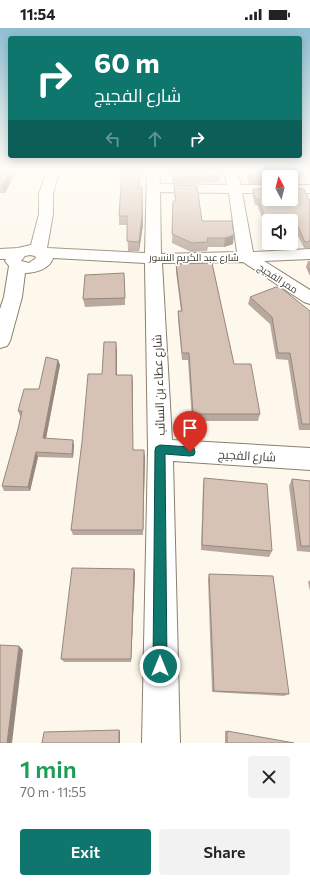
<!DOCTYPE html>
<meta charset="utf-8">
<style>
body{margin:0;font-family:Commissioner,Cairo,sans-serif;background:#f2f2f2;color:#222;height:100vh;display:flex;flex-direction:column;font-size:15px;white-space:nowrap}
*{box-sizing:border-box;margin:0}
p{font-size:13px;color:#767676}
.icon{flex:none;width:22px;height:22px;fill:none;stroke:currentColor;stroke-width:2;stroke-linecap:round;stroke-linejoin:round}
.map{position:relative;height:715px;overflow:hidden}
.details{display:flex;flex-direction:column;background:#fff;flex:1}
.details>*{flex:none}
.top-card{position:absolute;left:8px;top:8px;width:294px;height:122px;border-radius:4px;box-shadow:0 2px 10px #0003;background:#0f766e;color:#fff;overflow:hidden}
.needle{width:26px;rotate:353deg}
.tools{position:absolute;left:262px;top:142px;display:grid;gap:8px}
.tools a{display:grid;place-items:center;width:36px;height:36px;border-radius:4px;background:#fff;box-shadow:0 2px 10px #0003;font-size:20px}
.pin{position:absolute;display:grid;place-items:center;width:34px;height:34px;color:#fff;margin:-41px -17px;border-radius:50% 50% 50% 0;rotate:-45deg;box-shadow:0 0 4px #0007}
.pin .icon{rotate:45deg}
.me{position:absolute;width:44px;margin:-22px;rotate:0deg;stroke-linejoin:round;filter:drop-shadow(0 0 3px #0008)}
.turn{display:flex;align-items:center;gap:14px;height:84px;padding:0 20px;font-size:18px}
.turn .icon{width:52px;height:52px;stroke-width:2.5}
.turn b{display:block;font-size:28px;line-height:34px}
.lanes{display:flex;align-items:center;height:38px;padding:0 20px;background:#0003;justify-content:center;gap:20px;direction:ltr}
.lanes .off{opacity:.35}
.round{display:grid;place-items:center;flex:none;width:42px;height:42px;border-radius:4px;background:#f2f2f2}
.head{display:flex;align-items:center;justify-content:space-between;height:68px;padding:0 20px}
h1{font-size:24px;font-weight:600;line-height:30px;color:#1e9e55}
.primary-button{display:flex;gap:8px;margin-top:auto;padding:8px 20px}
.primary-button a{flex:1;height:46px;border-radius:4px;background:#0f766e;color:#fff;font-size:16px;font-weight:600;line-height:46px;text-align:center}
.primary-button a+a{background:#f2f2f2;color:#222}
.status{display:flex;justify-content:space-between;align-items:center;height:28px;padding:0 20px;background:#fff;direction:ltr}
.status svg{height:11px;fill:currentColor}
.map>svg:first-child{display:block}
</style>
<div class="status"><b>11:54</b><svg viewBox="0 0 49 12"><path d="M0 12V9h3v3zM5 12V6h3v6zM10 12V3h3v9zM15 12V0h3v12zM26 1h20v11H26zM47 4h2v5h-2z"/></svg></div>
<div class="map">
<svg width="310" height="715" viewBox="0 0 310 715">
<rect width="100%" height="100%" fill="#fef8ec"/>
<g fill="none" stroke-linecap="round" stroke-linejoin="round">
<defs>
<g id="minor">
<path d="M47,142H59L53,166V186L47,220L145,225L147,142H159L160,156L227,157L224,142H236L241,157H269V165H242L253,224L310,221V231L264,233L310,262V276L304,274L243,234L162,235L172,412L310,420V442L173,433L180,715H142L148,422L145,235L53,230C50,241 35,245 25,245L22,269L10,313L7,318L0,320V281L4,269L9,238L5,233L6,231H0V221L18,220L31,217L39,186V166ZM160,164L229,165L237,224L161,226ZM30,227L35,228L36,230L29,235L21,233L25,228Z"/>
<rect x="291" y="157" width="19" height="8"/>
</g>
</defs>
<!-- minor casing -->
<use href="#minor" stroke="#8a816e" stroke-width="2"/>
<!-- minor -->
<use href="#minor" fill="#fff" fill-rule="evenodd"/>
</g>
<!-- wall -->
<g fill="#b9a89d">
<polygon points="0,142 17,142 5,165 0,165"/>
<polygon points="114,142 140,142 140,159 143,197 139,223 128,223 127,197 119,197 119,188 122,148"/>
<polygon points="171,142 218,142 220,148 219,154 172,155"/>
<polygon points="245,142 295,142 299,150 297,156 291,156 291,160 310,173 310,220 304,220 292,196 291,196 291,193 269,193 269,197 265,197 257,177 255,177 252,166 253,161 269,171 291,149 269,149 269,156 249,156"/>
<polygon points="174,157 202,193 233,216 224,219 208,219 207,223 191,224 172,215 173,173 175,173 174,166"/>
<polygon points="310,231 310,248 306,239 308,233 310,233"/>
<polygon points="176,236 234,336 260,386 258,393 192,393 188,332 182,332 178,291 178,283 181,283 176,244"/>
<polygon points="125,253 125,277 85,279 83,271"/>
<polygon points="250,269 310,283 310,402 299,402 288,332 276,331 270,296 248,276"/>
<polygon points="117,322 117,347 132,347 133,422 145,429 143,507 73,507 71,502 82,414 102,346"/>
<polygon points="58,332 60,337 46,411 74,417 73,430 38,429 30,463 4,463 2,458 18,401 21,388 20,388 18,383 39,361"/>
<polygon points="204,450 272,523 269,529 201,522 203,457"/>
<polygon points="292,451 310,453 310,524 297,523 289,458"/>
<polygon points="134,541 135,545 131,634 64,634 61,631"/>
<polygon points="209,546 289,666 284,668 212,664 208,551"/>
<polygon points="310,552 310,563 308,554"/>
<polygon points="225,703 227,703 294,715 225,715"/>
</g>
<!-- shaded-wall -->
<g fill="#96887f">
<polygon points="11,142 17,142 5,165 2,157"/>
<polygon points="142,159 143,197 139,223 139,214"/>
<polygon points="234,207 233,216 224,219 225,210"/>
<polygon points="116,314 117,322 117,354 116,347"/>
<polygon points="58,332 60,337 45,415 43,410"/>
<polygon points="132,347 133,354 133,429 133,422"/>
<polygon points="73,412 74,417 73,430 72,426"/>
<polygon points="144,422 145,429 143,507 143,502"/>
<polygon points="36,424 38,429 30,463 28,459"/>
<polygon points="134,541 135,545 131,634 131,631"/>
<polygon points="19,618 23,622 12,715 7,715"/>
<polygon points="119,702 120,703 120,715 119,715"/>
</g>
<!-- building -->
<g fill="#d7c3b6" stroke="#96887f">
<polygon points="0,142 11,142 2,157 0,157"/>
<polygon points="122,142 140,142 139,159 142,159 142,188 139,214 127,213 127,188 119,188"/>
<polygon points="172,142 218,142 220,148 173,149"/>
<polygon points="247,142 295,142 299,150 291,150 291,160 304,161 310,173 310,213 305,214 294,190 266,191 258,171 256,171 253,161 269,160 269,171 291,171 291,149 269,149 269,150 250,150"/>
<polygon points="174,157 197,158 202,193 232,193 234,207 225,210 207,210 208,214 192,215 172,206 173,173 176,173"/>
<polygon points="212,235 234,336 251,336 260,386 193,386 189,325 182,325 178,283 182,283 176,236"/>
<polygon points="124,245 125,270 83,271 85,247"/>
<polygon points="276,259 280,259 310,283 310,396 302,396 290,325 278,325 272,289 250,269"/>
<polygon points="104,314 116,314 116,347 132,347 133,422 144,422 143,502 71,502 82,414 88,346 102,346"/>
<polygon points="46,329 58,332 43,410 73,412 72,426 36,424 28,459 2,458 18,401 22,383 18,383 24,361 39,361"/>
<polygon points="204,450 267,456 272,523 202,517"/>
<polygon points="292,451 310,453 310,518 301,518"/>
<polygon points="72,540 134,541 131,631 61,631"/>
<polygon points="209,546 273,548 289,666 214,663"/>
<polygon points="0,617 19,618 7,715 0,715"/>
<polygon points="119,702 119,715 42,715 44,704"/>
<polygon points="227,703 294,715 227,715"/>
</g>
<!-- sky -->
<linearGradient id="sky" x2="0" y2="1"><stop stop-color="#8fbfd2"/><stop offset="0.59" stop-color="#fffcf6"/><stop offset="1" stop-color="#fffcf6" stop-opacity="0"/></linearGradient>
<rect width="310" height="242" fill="url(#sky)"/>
<!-- route -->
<polygon fill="#0f766e" stroke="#0a4d48" points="160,417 190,419 194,420 195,424 194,427 190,428 165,426 167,638 165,643 160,645 155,643 153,638 155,422 156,419"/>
<g text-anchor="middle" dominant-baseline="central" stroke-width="3.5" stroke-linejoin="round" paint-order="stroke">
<!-- far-street labels -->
<g font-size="10" fill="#3f3c33" stroke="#fff">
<text x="194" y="229">شارع عبد الكريم النسور</text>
<text transform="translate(278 250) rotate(33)">ممر الفجيج</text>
</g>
<!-- street labels -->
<g font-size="12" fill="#3f3c33" stroke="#fff">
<text transform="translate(158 357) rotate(-92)">شارع عطاء بن السائب</text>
<text transform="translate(247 427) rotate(3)">شارع الفجيج</text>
</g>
</g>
</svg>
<div class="tools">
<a><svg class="needle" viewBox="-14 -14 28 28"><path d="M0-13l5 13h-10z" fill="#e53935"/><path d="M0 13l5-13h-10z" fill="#767676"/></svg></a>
<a><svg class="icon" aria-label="sound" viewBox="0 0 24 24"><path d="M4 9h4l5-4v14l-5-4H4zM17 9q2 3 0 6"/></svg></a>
</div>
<div class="pin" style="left:190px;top:424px;background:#d93025"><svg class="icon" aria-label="arrive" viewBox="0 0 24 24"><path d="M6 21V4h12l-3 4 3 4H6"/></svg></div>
<svg class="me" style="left:160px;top:638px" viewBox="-20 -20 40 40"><circle r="17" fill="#0f766e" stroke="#fff" stroke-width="3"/><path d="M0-11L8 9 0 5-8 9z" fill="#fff"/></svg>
<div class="top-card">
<div class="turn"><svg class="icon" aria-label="right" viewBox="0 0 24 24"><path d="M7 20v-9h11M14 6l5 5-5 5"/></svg><div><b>60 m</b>شارع الفجيج</div></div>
<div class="lanes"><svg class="icon off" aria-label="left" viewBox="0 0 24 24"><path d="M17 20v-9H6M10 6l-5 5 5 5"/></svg><svg class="icon off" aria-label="ahead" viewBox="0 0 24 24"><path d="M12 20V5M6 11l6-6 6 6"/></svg><svg class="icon" aria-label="right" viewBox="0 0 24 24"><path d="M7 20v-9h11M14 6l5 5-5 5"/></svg></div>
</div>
</div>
<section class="details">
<div class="head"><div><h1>1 min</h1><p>70 m · 11:55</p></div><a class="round"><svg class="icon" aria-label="close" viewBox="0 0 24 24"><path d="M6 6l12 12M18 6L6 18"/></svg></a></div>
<div class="primary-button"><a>Exit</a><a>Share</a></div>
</section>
